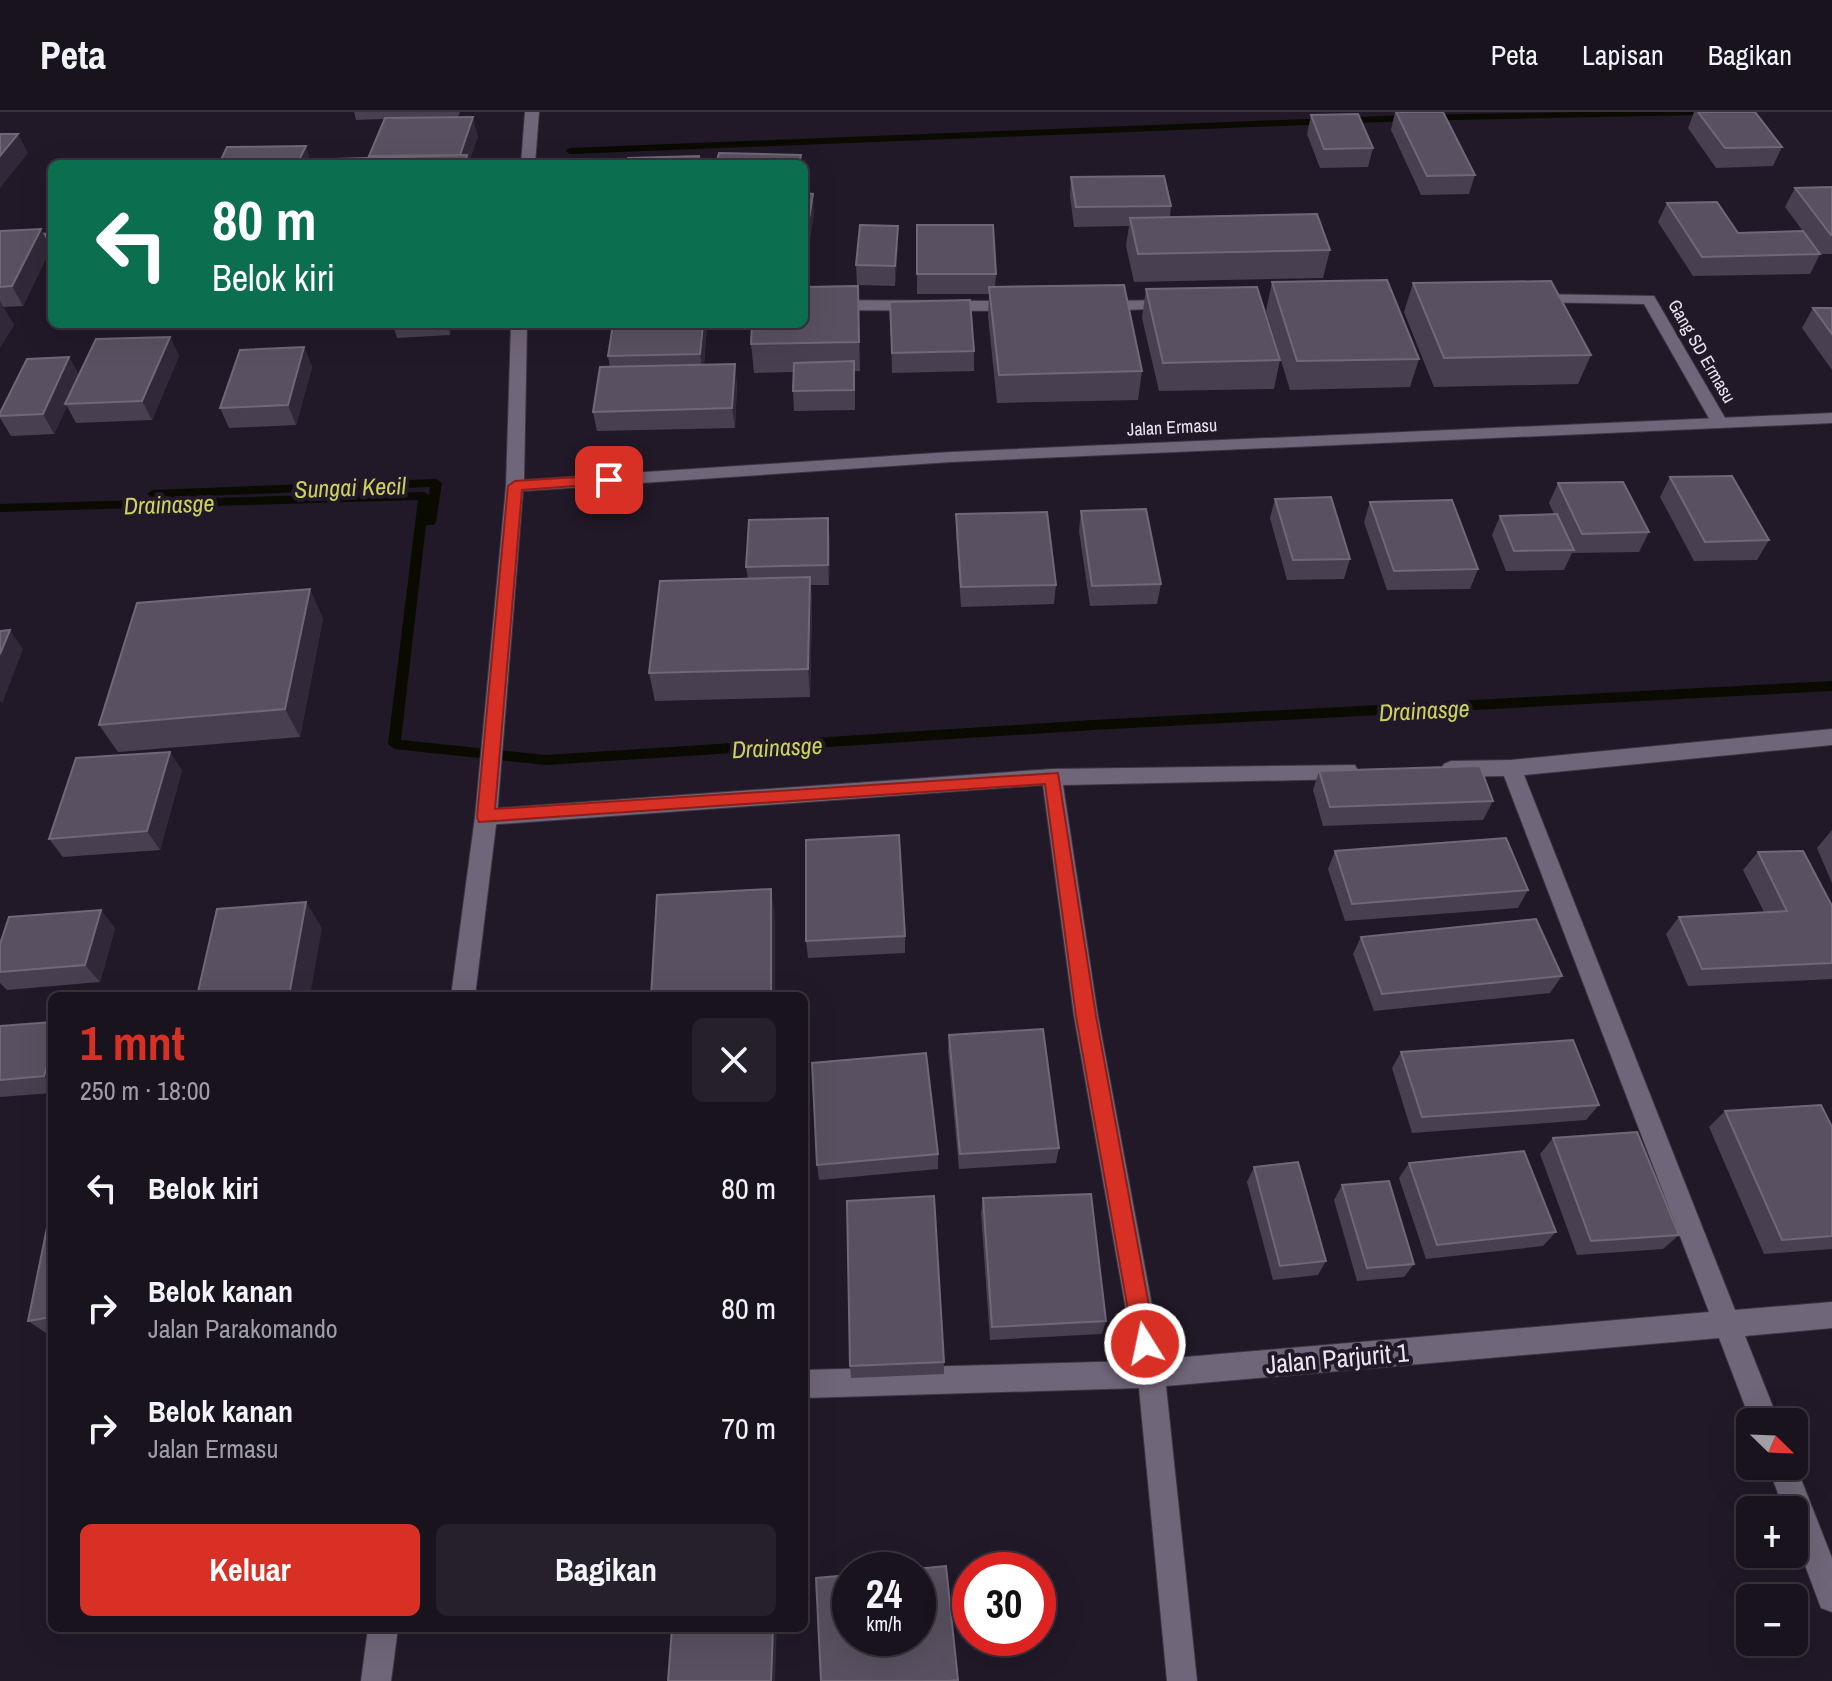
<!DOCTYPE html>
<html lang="id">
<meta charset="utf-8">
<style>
body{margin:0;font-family:"Archivo Narrow",sans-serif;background:#26202b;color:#f1f3f6;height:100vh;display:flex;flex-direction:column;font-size:30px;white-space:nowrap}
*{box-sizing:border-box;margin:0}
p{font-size:26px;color:#9f9ea4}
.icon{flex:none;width:44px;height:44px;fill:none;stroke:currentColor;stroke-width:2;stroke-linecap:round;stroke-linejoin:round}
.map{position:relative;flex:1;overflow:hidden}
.panel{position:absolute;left:48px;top:880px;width:760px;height:640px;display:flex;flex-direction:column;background:#19131e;border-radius:12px;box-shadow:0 8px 32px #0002,0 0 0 2px #37323c}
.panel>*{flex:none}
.hud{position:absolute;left:48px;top:48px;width:760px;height:168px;border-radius:12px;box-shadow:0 8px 32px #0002,0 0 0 2px #37323c;background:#0b6e4f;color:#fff;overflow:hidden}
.needle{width:52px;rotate:113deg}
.fabs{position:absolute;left:1736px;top:1296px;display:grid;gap:16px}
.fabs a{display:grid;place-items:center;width:72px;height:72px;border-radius:12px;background:#19131e;box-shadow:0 8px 32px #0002,0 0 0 2px #37323c;font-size:40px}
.speed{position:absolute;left:832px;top:1440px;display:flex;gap:16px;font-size:40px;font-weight:700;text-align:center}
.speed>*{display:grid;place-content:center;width:104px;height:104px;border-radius:50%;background:#19131e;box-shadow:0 8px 32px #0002,0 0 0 2px #37323c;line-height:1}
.speed small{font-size:20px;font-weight:400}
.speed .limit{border:12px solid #d22;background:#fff;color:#111}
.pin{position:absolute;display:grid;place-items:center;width:68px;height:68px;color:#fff;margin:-34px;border-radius:16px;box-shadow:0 4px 12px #0006}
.me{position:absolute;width:88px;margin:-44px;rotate:350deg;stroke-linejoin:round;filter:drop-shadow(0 0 6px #0008)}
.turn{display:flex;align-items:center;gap:28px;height:168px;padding:0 32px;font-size:36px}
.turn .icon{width:104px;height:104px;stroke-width:2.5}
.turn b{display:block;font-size:56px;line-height:68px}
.round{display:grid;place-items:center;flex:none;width:84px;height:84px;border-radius:12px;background:#26202b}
.summary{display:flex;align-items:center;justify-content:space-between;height:136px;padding:0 32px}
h1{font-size:48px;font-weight:700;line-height:60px;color:#d93025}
.action{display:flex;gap:16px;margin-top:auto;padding:16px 32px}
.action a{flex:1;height:92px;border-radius:12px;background:#d93025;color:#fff;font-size:32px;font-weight:700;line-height:92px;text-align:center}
.action a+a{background:#26202b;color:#f1f3f6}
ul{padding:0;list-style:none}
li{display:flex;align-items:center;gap:24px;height:120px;padding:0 32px}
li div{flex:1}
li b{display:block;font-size:30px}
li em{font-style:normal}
header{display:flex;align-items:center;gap:48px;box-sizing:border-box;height:112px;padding:0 40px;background:#19131e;border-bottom:2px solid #37323c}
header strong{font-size:38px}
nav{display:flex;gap:44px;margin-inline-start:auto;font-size:28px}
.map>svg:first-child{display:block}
</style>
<header>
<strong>Peta</strong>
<nav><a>Peta</a><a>Lapisan</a><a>Bagikan</a></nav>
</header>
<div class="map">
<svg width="1832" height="1569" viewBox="0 0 1832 1569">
<rect width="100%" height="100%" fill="#211928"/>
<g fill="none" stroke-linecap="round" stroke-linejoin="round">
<!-- stream -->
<g fill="#090b00" fill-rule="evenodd">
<polygon points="1577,0 1704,0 1700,3 1407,9 570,42 566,39 570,36 1407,3"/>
<polygon points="436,367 442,371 436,410 434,413 426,413 401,628 546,643 1093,608 1832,569 1832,579 1093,618 546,653 394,637 388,632 418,388 0,400 0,392 424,380 429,383 430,375 153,386 147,382 153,378"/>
</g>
<defs>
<g id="minor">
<rect x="0" y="121" width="52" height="8"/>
<polygon points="1533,182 1654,184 1728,311 1720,316 1714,315 1644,192 1528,190 1528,184"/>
<polygon points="804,188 1019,189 1027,194 1019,199 804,198"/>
<polygon points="1171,188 1179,193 1176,196 1101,199 1093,194 1101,189"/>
<polygon points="1832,617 1832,633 1524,663 1735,1198 1832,1190 1832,1216 1745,1224 1779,1310 1751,1310 1719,1226 1166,1274 1197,1569 1167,1569 1139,1276 804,1286 804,1258 1135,1249 1074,904 1043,673 486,713 479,711 475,705 479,699 486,697 1052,657 1355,653 1358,659 1355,665 1348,667 1063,673 1098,904 1162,1247 1709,1200 1504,664 1451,665 1444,662 1441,657 1444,652 1451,649 1511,648"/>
<polygon points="1794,1349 1832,1446 1832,1500 1821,1496 1794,1424 1794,1398 1784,1398 1768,1354 1794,1354"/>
</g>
<g id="tertiary">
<polygon points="525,0 539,0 535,52 521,52"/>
<polygon points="511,212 527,212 524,368 951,340 1832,301 1832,311 951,350 523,379 497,705 475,884 451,884 475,705 506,374"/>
<polygon points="368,1516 398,1516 391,1569 361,1569"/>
</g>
</defs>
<!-- minor casing -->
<use href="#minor" stroke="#3c3541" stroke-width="2"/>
<!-- tertiary casing -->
<use href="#tertiary" stroke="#3c3541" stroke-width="2"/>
<!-- minor -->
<use href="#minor" fill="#706679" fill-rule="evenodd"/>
<!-- tertiary -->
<use href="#tertiary" fill="#706679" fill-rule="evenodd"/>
</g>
<!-- wall -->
<g fill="#483f50">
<polygon points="354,0 460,0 458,5 478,24 469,49 370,46 369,44 384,7 356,8"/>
<polygon points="1395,0 1443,0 1475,63 1469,82 1421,83 1391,18"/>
<polygon points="1694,0 1755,0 1782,35 1773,54 1716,56 1688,16"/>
<polygon points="1311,3 1373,36 1368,55 1320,56 1307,22"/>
<polygon points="1071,65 1171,94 1170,105 1330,138 1323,166 1134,170 1126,134 1129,114 1074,115 1070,84"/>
<polygon points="1832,75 1832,142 1820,142 1785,95 1795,76"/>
<polygon points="804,81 814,101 808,139 804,139"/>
<polygon points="1667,91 1738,121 1820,142 1810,162 1693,164 1658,110"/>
<polygon points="917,113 996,162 995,175 1142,259 1138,288 997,291 988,204 989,182 917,182"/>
<polygon points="898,114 898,133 895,174 857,173 856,153"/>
<polygon points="0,119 51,136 23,194 3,195 14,213 0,235"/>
<polygon points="1272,170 1419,247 1410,275 1290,278 1266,199"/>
<polygon points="1413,171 1591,243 1578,272 1434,275 1404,200"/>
<polygon points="858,174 860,259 855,259 855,298 794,299 793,279 793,260 754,261 751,232"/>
<polygon points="1146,177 1280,248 1274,277 1159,279 1142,206"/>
<polygon points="890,190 974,239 974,259 892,261"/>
<polygon points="1813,196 1832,196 1832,258 1802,216"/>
<polygon points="393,212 452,212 450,223 397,226"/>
<polygon points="613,212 707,212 704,253 737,272 735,316 597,319 593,300 610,255 608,244"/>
<polygon points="170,225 179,244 152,308 76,311 67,294 54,322 11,324 0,306 0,301 69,245 79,263"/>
<polygon points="304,235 312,255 296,313 229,316 220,296"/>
<polygon points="1670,365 1769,428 1757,448 1694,449 1660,385"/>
<polygon points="1558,371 1649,420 1639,440 1572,441 1564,458 1506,459 1492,423 1500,404 1554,402 1549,391"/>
<polygon points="1275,387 1350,447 1344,467 1287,468 1270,406"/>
<polygon points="1370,390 1478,457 1470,477 1387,478 1364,410"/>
<polygon points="1081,399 1161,472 1157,492 1090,494 1079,419"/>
<polygon points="956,402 1056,473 1054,492 961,495 956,422"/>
<polygon points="830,426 829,473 811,473 812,494 810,585 655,589 649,561 748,467 746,455"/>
<polygon points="323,506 300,625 118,640 99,613"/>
<polygon points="182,658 160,738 63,745 49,727"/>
<polygon points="1319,659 1493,689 1483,708 1323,714 1313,678"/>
<polygon points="1832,718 1832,771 1817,736"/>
<polygon points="1335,739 1528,778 1518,796 1345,809 1328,757"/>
<polygon points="1758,740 1832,794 1832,867 1688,874 1666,822 1679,805 1764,800 1743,758"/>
<polygon points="115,816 100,870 7,878 0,871 0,832"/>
<polygon points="905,824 905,841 808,846 806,829"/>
<polygon points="1361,825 1562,864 1550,881 1374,899 1353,842"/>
<polygon points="52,910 52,981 0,985 0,914"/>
<polygon points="949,923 1059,1036 1056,1051 959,1057 948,939"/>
<polygon points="1401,940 1599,993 1586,1008 1412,1021 1392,956"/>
<polygon points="1725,999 1832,1015 1832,1137 1764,1142 1709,1015"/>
<polygon points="1553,1026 1679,1123 1663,1137 1577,1143 1540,1042"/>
<polygon points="938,1042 938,1057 819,1068 817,1053"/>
<polygon points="1409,1051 1556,1120 1543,1134 1426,1147 1399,1066"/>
<polygon points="1254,1055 1326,1149 1318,1163 1273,1168 1247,1070"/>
<polygon points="1342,1073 1414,1152 1404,1165 1357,1169 1334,1088"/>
<polygon points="983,1086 1106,1209 1102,1222 990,1228 981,1101"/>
<polygon points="52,1096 52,1221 46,1221 28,1209"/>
<polygon points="944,1250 944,1262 851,1266 850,1254"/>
</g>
<!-- shaded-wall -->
<g fill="#312939">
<polygon points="473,5 478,24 469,49 470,52 462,52 460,43"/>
<polygon points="18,22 28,41 0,76 0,44"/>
<polygon points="306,34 312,52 297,52"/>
<polygon points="813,82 814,101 808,139 807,119"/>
<polygon points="898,114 898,133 895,174 895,154"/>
<polygon points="41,117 51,136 23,194 12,174"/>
<polygon points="0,189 14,213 0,235"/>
<polygon points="447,212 452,212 450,223"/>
<polygon points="703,212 707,212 703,262 700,242"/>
<polygon points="170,225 179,244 152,308 142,289"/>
<polygon points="304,235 312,255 296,313 288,293"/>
<polygon points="69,245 80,265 65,292 67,294 54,322 43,302"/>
<polygon points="735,252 737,272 735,316 732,296"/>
<polygon points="828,406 830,426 829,473 828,453"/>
<polygon points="810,465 812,494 810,585 808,557"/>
<polygon points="310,477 323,506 300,625 285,597"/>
<polygon points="10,518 23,537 2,592 0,589 0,542"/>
<polygon points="170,640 182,658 160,738 147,719"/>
<polygon points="771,777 775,803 775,884 771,884"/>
<polygon points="306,790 322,816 310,884 289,884"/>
<polygon points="101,798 115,816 100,870 85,853"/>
<polygon points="52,938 52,971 44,964"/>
<polygon points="804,1396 807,1429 804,1420"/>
<polygon points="773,1516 777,1516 775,1569 771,1569"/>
</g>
<!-- building -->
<g fill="#595161" stroke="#706877" stroke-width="2">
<polygon points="1396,0 1443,0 1475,63 1427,64"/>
<polygon points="1698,0 1755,0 1782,35 1725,36"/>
<polygon points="1358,2 1373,36 1324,37 1311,3"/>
<polygon points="473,5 460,43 369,44 385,6"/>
<polygon points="0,22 18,22 0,44"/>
<polygon points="306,34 297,52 219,52 227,35"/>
<polygon points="719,41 801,43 799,52 716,52"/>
<polygon points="467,43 465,52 332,52 334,47"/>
<polygon points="699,44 699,52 627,52 628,46"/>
<polygon points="1164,64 1171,94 1076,95 1071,65"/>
<polygon points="1832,75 1832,123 1831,123 1795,76"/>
<polygon points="804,81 813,82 807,119 804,119"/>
<polygon points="1717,90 1738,121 1803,119 1820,142 1702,145 1667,91"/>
<polygon points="1317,102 1330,138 1138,142 1130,106"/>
<polygon points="860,113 898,114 895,154 856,153"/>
<polygon points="917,113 993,113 996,162 917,162"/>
<polygon points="41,117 12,174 0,175 0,119"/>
<polygon points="1387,168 1419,247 1297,249 1272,170"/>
<polygon points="1551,169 1591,243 1444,246 1413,171"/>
<polygon points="1124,173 1142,259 999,263 989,175"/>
<polygon points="858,174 859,230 751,232 752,212 804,212 804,175"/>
<polygon points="1257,175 1280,248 1163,251 1146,177"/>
<polygon points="970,188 974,239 892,241 890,190"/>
<polygon points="1813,196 1832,196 1832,222"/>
<polygon points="613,212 703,212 700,242 608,244"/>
<polygon points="170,225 142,289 65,292 96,227"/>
<polygon points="304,235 288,293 220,296 240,238"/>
<polygon points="69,245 43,302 0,304 0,301 27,247"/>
<polygon points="854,249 854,278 793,279 794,251"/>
<polygon points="735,252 732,296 593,300 600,255"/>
<polygon points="1732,364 1769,428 1705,430 1670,365"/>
<polygon points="1623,370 1649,420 1582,422 1558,371"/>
<polygon points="1331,385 1350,447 1293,448 1275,387"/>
<polygon points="1452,388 1478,457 1394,459 1370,390"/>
<polygon points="1146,397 1161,472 1092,474 1081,399"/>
<polygon points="1047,400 1056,473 961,475 956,402"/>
<polygon points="1557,402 1574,438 1514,439 1500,404"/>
<polygon points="828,406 828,453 746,455 749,408"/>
<polygon points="810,465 808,557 649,561 660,469"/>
<polygon points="310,477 285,597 99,613 137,491"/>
<polygon points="10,518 0,542 0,519"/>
<polygon points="170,640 147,719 49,727 76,646"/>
<polygon points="1480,654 1493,689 1330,695 1319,659"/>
<polygon points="899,723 905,824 806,829 806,728"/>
<polygon points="1506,726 1528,778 1352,792 1335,739"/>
<polygon points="1803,739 1832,794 1832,851 1702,857 1679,805 1787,799 1758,740"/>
<polygon points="771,777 771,884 651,884 657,783"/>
<polygon points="306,790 289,884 197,884 217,797"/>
<polygon points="101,798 85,853 0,860 0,832 9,805"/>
<polygon points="1536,807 1562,864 1382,882 1361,825"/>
<polygon points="52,910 52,938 44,964 0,968 0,914"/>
<polygon points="1043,917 1059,1036 960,1042 949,923"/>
<polygon points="1573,928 1599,993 1422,1005 1401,940"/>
<polygon points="926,941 938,1042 817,1053 812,951"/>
<polygon points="1821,993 1832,1015 1832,1124 1782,1128 1725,999"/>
<polygon points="1637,1020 1679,1123 1591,1129 1553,1026"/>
<polygon points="1524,1039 1556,1120 1437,1133 1409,1051"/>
<polygon points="1298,1050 1326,1149 1280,1154 1254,1055"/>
<polygon points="1389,1069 1414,1152 1367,1156 1342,1073"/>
<polygon points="1091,1082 1106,1209 992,1215 983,1086"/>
<polygon points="934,1084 944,1250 850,1254 847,1089"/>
<polygon points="51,1096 52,1205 28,1209"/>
<polygon points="946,1454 958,1568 948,1569 821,1569 816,1466 850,1463 850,1526 918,1526 918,1458 904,1458"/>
<polygon points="672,1516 773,1516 771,1569 668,1569"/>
</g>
<!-- route -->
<polygon fill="#d93025" stroke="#8d1f18" stroke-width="2" points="609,363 616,368 614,371 522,378 495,697 1058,661 1096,904 1156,1232 1153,1240 1145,1243 1137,1240 1134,1232 1076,904 1045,672 479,710 477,705 508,374 515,369"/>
<g text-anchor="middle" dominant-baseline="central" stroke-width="8" stroke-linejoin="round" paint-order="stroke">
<!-- far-street labels -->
<g font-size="18" fill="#e8e3ed" stroke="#211928">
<text transform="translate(1702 239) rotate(60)">Gang SD Ermasu</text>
<text transform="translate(1172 315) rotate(-3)">Jalan Ermasu</text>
</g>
<!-- water labels -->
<g font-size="24" font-style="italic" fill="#c9d35d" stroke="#211928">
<text transform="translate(350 375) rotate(-2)">Sungai Kecil</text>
<text transform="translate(169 392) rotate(-2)">Drainasge</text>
<text transform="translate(1424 598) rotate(-3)">Drainasge</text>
<text transform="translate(777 635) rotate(-3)">Drainasge</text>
</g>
<!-- near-street labels -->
<g font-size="26" fill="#e8e3ed" stroke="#211928">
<text transform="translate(1337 1246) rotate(-5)">Jalan Parjurit 1</text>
</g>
</g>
</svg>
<div class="fabs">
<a><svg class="needle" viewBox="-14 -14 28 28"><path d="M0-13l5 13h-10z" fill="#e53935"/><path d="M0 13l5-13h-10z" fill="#9f9ea4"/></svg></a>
<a>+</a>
<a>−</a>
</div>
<div class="speed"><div>24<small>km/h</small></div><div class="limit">30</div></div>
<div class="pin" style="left:609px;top:368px;background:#d93025"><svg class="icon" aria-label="arrive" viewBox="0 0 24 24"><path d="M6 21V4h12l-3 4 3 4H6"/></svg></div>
<svg class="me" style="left:1145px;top:1232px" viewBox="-20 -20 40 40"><circle r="17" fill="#d93025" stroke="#fff" stroke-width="3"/><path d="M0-11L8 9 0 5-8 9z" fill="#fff"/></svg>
<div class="hud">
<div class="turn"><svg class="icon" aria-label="left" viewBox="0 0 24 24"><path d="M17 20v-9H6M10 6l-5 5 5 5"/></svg><div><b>80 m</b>Belok kiri</div></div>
</div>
<section class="panel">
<div class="summary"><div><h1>1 mnt</h1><p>250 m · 18:00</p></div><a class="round"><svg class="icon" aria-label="close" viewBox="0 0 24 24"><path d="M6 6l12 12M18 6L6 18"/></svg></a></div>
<ul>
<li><svg class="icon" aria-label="left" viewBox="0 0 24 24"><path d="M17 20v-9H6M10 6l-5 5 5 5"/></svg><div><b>Belok kiri</b></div><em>80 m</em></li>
<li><svg class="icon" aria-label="right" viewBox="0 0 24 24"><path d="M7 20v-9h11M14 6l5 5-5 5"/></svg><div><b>Belok kanan</b><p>Jalan Parakomando</p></div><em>80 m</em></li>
<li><svg class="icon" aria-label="right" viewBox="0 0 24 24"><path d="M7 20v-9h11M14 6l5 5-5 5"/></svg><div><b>Belok kanan</b><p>Jalan Ermasu</p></div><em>70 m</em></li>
</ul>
<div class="action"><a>Keluar</a><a>Bagikan</a></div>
</section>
</div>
